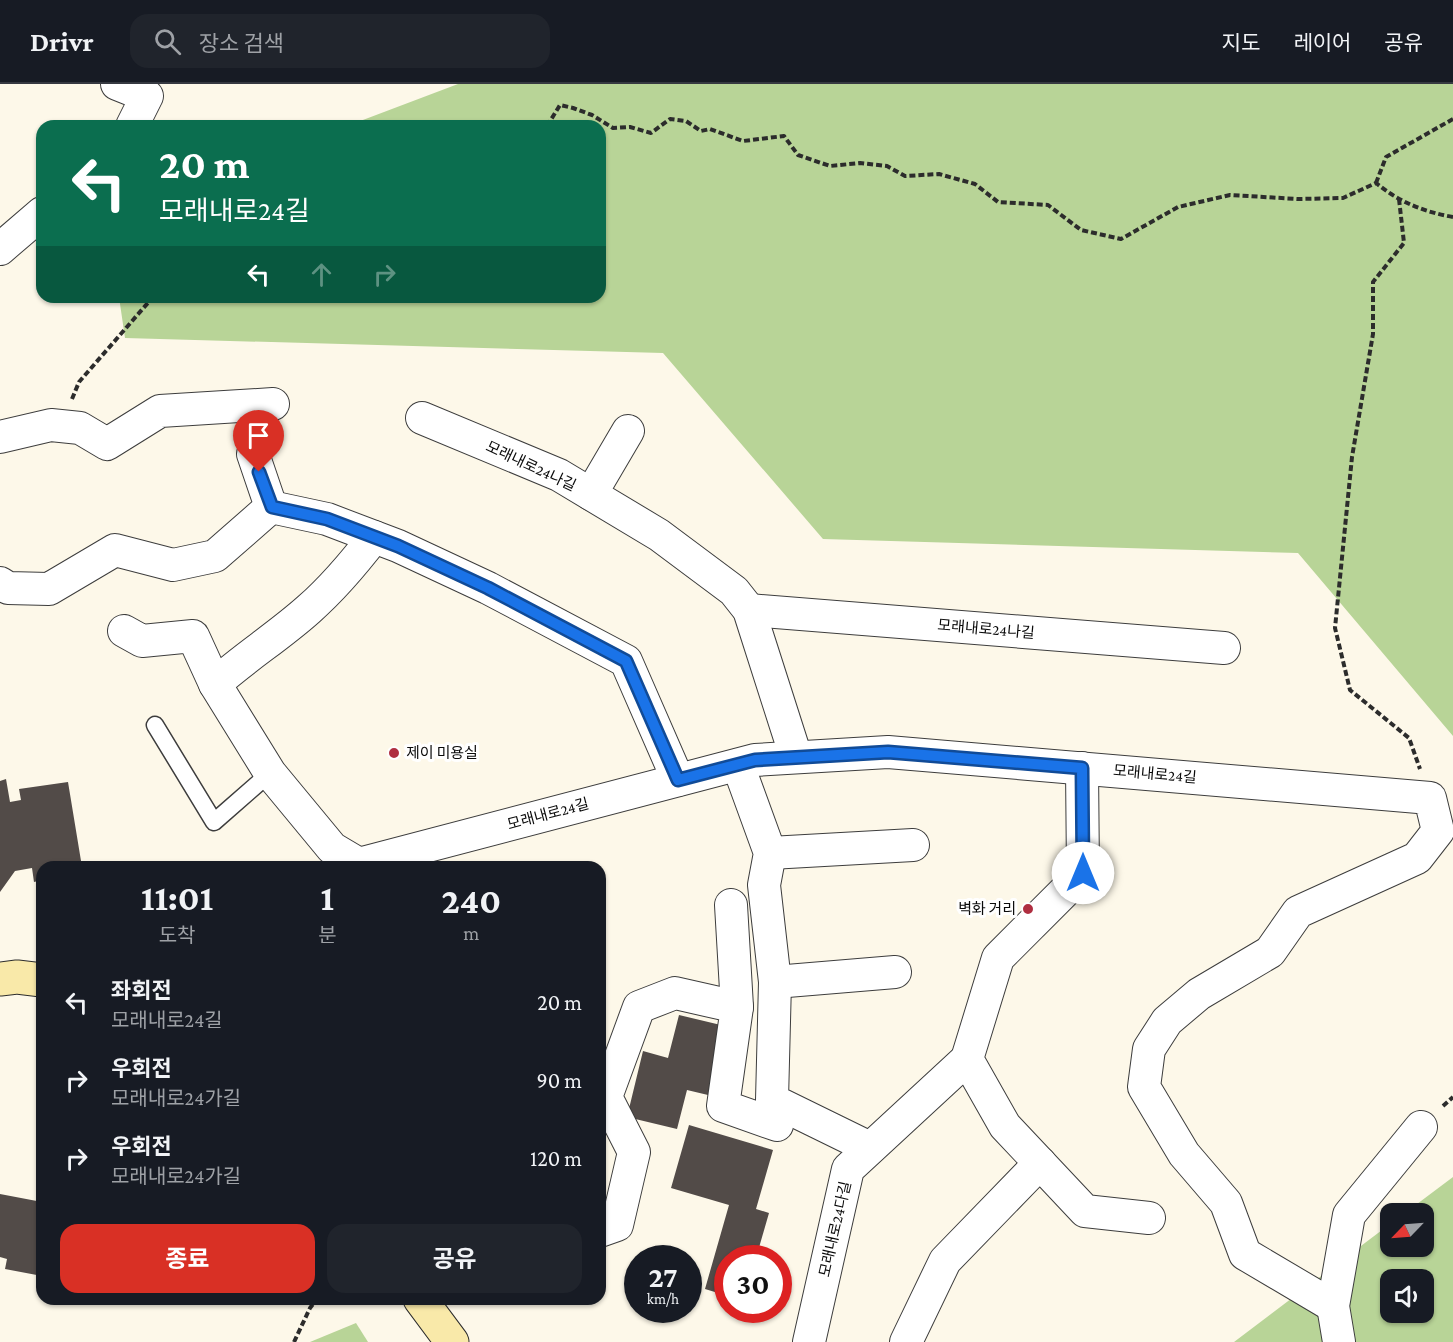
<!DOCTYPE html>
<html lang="ko">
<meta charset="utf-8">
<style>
body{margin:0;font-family:"Crimson Pro","Noto Sans KR",serif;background:#20242c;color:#f1f3f6;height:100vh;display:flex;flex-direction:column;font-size:22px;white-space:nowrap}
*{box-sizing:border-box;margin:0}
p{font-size:20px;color:#9ea1a6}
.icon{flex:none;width:33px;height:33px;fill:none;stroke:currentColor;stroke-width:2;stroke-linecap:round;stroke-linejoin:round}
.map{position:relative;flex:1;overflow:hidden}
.sheet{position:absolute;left:36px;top:777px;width:570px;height:444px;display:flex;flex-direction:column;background:#171b24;border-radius:18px;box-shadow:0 2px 4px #0004}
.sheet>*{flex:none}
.hud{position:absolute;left:36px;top:36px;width:570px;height:183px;border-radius:18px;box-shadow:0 2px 4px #0004;background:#0b6e4f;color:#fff;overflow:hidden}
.needle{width:39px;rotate:245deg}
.buttons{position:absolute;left:1380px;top:1119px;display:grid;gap:12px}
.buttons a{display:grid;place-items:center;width:54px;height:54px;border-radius:12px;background:#171b24;box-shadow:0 2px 4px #0004;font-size:30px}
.speed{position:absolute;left:624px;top:1161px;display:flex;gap:12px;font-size:30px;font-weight:700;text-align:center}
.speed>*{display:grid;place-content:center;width:78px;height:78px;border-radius:50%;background:#171b24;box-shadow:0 2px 4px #0004;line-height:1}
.speed small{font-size:15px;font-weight:400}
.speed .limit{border:9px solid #d22;background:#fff;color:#111}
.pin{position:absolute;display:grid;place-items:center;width:51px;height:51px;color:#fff;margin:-62px -26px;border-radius:50% 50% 50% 0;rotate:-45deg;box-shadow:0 0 6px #0007}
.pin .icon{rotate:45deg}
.me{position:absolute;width:66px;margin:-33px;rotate:0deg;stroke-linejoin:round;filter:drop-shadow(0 0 4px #0008)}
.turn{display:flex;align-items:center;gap:21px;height:126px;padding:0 24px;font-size:27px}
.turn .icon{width:78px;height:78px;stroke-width:2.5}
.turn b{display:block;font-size:42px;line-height:51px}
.lanes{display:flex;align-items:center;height:57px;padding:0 24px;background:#0003;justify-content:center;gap:30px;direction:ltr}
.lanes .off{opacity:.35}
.eta{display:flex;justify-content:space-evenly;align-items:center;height:102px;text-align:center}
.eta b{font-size:36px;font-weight:700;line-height:42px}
.button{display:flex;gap:12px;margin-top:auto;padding:12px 24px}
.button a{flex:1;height:69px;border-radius:18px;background:#d93025;color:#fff;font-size:24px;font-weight:700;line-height:69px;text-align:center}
.button a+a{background:#20242c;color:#f1f3f6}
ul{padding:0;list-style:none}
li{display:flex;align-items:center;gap:18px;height:78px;padding:0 24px}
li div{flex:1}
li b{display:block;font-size:22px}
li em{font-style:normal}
header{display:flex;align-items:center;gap:36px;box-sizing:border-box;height:84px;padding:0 30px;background:#171b24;border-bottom:2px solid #363941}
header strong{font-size:28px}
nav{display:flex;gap:33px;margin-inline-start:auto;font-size:21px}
.search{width:420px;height:54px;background:#20242c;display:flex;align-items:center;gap:15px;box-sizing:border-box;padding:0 21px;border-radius:18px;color:#9ea1a6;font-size:22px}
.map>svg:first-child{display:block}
</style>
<header>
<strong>Drivr</strong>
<div class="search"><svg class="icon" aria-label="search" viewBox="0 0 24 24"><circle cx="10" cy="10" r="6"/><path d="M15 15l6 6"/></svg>장소 검색</div>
<nav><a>지도</a><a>레이어</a><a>공유</a></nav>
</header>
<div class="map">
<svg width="1453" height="1258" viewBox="0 0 1453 1258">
<rect width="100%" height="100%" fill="#fdf8e9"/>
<!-- forest -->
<g fill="#b8d497" fill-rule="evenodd">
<polygon points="458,0 1453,0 1453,652 1298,469 823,455 663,269 125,254 119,213 600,213 600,42 347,42"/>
<path d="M1453,1093V1258H1234L1390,1140V1162H1424V1130L1405,1129ZM1390,1196H1424V1228H1390Z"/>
<polygon points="356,1239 368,1258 310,1258"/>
</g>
<!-- building -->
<g fill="#524b48">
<polygon points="6,695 10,718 21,716 19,705 68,698 82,783 42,783 42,796 34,798 32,784 15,787 0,808 0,697"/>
<polygon points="679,931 725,942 708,1011 687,1006 677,1045 627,1033 643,967 668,974"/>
<polygon points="689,1041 773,1066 756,1125 769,1129 756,1174 728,1174 728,1212 705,1205 729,1121 671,1104"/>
<polygon points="0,1110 42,1118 42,1192 5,1185 7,1175 0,1173"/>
</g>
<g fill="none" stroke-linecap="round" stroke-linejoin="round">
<defs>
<polyline id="lane" points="155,641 214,738 270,689"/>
<g id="street">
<polyline points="117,0 147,12 132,42"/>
<polyline points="0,165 42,129"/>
<polyline points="422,334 559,391 659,451 734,507 749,526 796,673"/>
<polyline points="0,353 51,341 80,344 107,360 160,327 273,320"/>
<polyline points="591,410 628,347"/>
<polyline points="271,423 327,435 398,462 488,504 626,577 678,696"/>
<polyline points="0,499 8,504 49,505 115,466 173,481 215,472 271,423 253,370"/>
<polyline points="749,526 1224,564"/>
<polyline points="124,547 142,557 193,552 215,600 270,689 332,764 359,780"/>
<path d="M215,600C245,573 279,552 309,525C334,503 354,479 374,453"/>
<polyline points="738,681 770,769 764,801 775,898 772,1016 870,1064"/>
<polyline points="1082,684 1083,789 998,874 967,975 1005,1042 1085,1127 1149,1134"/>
<polyline points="770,769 913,761"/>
<polyline points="355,783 359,780 755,676 888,668 1430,714 1438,747 1417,774 1298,828 1270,868 1199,910 1167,937 1149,965 1144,1003 1184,1070 1226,1119 1245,1170 1333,1222"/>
<polyline points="731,821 737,923"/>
<polyline points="775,898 895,888"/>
<polyline points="600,1147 617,1141 634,1068 606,1013 639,923 675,909 737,923 723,1022 777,1041"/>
<polyline points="809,1258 848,1085 967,975"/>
<polyline points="906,1258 945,1177 1040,1079"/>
<polyline points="1339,1258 1333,1222 1349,1131 1421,1043"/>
</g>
<g id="secondary">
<polyline points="0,895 17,893 42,896"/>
<polyline points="420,1215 452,1258"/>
</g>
</defs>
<!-- lane casing -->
<use href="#lane" stroke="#3d3d3d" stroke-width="19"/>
<!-- street casing -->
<use href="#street" stroke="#3d3d3d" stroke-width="34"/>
<!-- secondary casing -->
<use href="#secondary" stroke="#2c2c2c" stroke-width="35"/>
<!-- path -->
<g stroke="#2c2c2c" stroke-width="4" stroke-dasharray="6 3" stroke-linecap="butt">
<path d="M547,42L560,21L573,24L592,31L613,44L630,43L651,49L670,35L686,37L701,47L710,45L743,57L784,52L798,71L830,82L860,79L887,82L905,92L939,90L975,100L998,118L1048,121L1081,146L1121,155L1178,123L1230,111L1298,115L1343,114L1376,99C1399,118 1424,128 1453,133"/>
<polyline points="1376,99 1386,73 1453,35"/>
<polyline points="1399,115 1404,159 1373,198 1373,250 1352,373 1335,544 1350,606 1409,654 1420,685"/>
<polyline points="72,315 79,298 153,213"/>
<polyline points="1443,1022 1453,1013"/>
<polyline points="294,1258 310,1224 317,1215"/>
</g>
<!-- lane -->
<use href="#lane" stroke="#fff" stroke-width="16"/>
<!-- street -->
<use href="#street" stroke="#fff" stroke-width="32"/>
<!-- secondary -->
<use href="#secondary" stroke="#f9e9a9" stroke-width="33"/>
</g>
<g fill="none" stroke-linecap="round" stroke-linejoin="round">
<defs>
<polyline id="route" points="259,388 272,423 327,435 398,462 488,504 626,577 678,696 755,676 888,668 1082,684 1083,789"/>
</defs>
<!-- route casing -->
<use href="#route" stroke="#114b97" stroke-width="15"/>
<!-- route -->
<use href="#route" stroke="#1a73e8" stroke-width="10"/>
</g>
<!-- markers -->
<g fill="#af2e40" stroke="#fff" stroke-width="2">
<circle cx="394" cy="669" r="6"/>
<circle cx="1028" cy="825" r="6"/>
</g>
<g text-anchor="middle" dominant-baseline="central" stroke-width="6" stroke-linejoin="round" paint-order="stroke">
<!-- street labels -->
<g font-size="15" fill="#0a0a0a" stroke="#fff">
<text transform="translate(531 382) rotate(25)">모래내로24나길</text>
<text transform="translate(986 545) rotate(5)">모래내로24나길</text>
<text transform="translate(1155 690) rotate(5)">모래내로24길</text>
<text transform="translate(548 730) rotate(-15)">모래내로24길</text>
<text transform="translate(835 1145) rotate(-77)">모래내로24다길</text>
</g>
<!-- poi labels -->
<g font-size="15" fill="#0a0a0a" stroke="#fff" text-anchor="start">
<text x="406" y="669">제이 미용실</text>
<text x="1016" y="825" text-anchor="end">벽화 거리</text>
</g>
</g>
</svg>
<div class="buttons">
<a><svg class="needle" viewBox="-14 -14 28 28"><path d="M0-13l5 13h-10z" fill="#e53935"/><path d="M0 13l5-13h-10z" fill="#9ea1a6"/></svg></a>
<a><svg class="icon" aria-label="sound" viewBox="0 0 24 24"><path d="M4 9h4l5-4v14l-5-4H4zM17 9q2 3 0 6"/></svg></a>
</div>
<div class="speed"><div>27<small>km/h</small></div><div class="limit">30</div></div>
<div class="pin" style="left:259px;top:388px;background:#d93025"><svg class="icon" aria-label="arrive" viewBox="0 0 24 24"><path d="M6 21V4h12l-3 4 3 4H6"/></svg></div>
<svg class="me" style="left:1083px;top:789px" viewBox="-20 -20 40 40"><circle r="19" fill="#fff"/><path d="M0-13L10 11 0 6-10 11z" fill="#1a73e8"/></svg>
<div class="hud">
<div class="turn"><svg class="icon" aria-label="left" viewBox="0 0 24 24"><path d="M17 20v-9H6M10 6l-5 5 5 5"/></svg><div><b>20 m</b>모래내로24길</div></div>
<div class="lanes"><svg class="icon" aria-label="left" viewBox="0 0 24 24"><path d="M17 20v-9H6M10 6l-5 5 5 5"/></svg><svg class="icon off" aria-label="ahead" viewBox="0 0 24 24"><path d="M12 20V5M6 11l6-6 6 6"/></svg><svg class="icon off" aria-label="right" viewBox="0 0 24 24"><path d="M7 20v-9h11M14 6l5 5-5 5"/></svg></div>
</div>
<section class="sheet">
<div class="eta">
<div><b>11:01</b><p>도착</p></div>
<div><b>1</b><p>분</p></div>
<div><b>240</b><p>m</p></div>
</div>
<ul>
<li><svg class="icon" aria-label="left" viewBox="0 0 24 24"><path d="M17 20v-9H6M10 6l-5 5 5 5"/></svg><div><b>좌회전</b><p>모래내로24길</p></div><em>20 m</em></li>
<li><svg class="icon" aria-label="right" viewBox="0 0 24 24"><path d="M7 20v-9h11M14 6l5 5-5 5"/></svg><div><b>우회전</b><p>모래내로24가길</p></div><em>90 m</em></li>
<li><svg class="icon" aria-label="right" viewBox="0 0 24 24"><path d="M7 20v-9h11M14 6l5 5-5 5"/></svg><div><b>우회전</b><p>모래내로24가길</p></div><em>120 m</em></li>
</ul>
<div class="button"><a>종료</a><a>공유</a></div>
</section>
</div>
